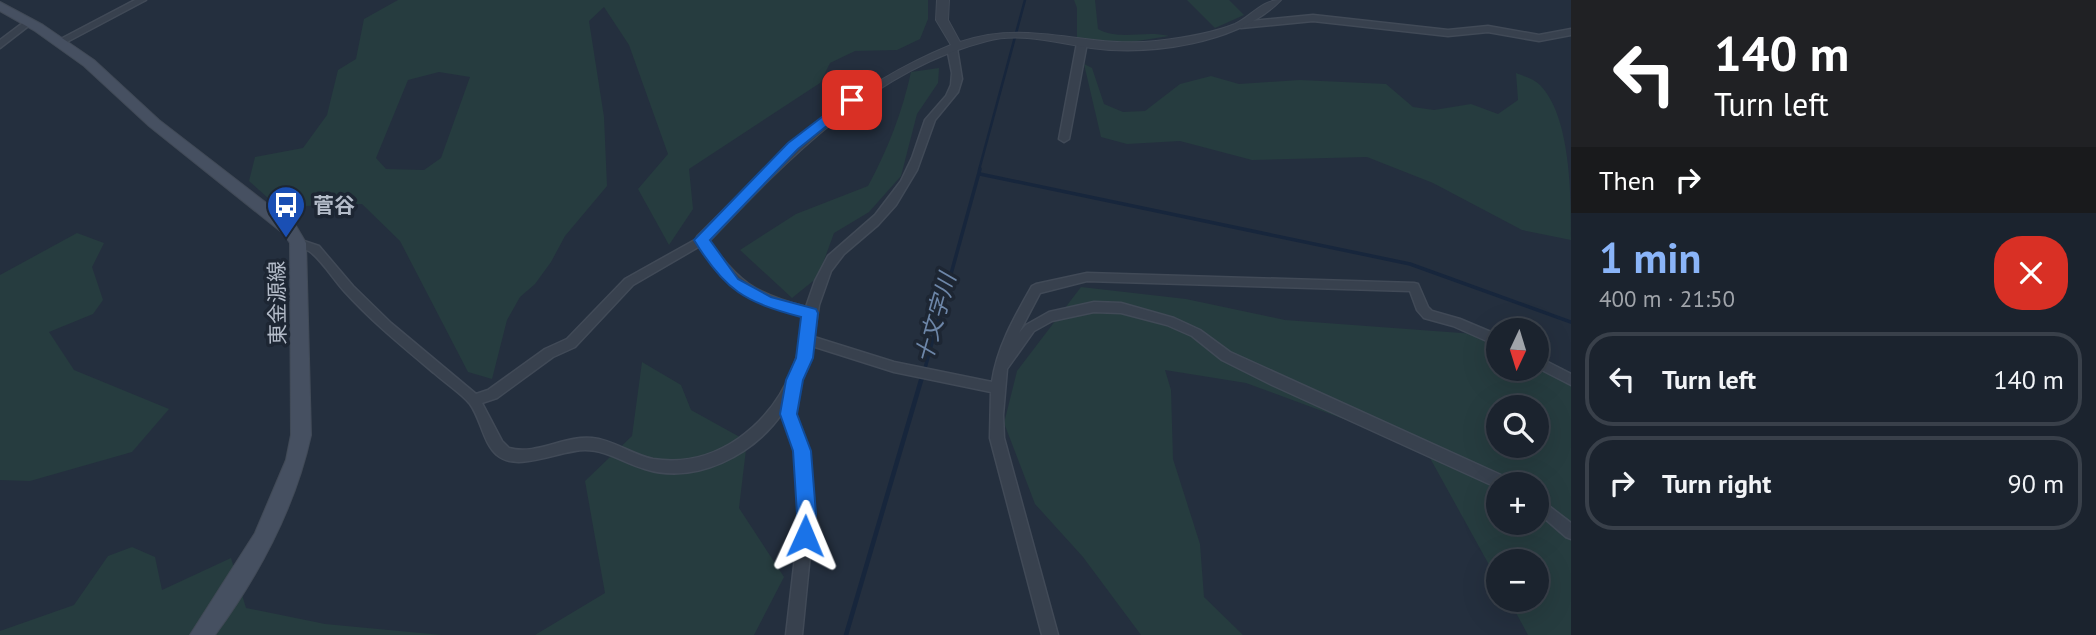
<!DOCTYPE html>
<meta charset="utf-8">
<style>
body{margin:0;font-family:"PT Sans","Noto Sans JP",sans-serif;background:#282f3a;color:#f1f3f6;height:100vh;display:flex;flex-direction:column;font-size:26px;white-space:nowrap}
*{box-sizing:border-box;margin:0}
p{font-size:23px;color:#a0a4aa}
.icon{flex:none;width:38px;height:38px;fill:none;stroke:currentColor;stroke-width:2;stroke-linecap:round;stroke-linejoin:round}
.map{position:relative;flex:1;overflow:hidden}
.sheet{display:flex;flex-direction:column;background:#1b232e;width:525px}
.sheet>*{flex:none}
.top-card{background:#202124;color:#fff;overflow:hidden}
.needle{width:46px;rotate:184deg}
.buttons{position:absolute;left:1486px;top:318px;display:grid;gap:14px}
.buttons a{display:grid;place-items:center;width:63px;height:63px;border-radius:50%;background:#1b232e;box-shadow:0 7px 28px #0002,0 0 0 2px #39404a;font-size:35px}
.pin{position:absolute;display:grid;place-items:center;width:60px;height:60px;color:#fff;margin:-30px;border-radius:14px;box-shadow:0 4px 10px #0006}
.me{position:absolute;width:77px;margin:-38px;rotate:1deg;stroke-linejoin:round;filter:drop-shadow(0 0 5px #0008)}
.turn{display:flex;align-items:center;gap:24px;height:147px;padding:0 28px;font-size:32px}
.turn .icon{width:91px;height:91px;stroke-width:2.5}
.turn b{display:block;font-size:49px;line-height:60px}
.then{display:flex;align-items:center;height:66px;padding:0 28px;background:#0003;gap:14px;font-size:26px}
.round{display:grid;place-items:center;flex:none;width:74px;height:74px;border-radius:28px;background:#282f3a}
.head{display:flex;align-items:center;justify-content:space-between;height:119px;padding:0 28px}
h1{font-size:42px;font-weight:600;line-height:52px;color:#8ab4f8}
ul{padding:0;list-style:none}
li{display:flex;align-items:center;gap:21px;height:94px;margin:0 14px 10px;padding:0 14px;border:4px solid #39404a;border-radius:28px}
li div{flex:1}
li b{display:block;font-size:26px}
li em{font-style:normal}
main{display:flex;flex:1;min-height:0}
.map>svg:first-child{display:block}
</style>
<main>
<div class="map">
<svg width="1571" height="635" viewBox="0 0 1571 635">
<rect width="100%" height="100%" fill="#242f3e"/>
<!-- green -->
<g fill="#263c3f" fill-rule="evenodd">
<path d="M398,0H928V19L920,39L897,50L855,51L830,63L820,83L689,169L693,209L669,245L638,189L668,154L629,45L604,7L589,21L604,117L607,186L565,236L551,262L535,284L520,297L507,320L492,379L468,372L400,241L362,204L278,207L249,181L255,157L303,148L327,115L338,70L356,59L364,19ZM439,72L470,77L441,158L424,170L386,169L376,158L408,80Z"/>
<path d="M1074,0H1095L1098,29C1120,41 1144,30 1169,36L1125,43L1077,38V8Z"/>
<polygon points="1187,0 1229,0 1244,15 1215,28"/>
<path d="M1084,64L1092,68L1104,104L1123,112L1145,111L1180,84L1211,76L1239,84L1300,80L1386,84L1413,107L1434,110L1471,104L1498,114L1518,100L1516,73C1523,76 1534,79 1540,85C1571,117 1571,195 1571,240L1522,230L1433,183L1367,157L1252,160L1180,141L1127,144L1101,137Z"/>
<path d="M939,68L938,83L917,114L901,176L869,212L834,233L818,277L792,298L740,250L796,214L868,186C888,149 902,113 911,72Z"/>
<polygon points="77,233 104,243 92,267 103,300 93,314 49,332 74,370 169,409 132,452 30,481 0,480 0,275"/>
<path d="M1081,287L1186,299L1285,320L1475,334L1498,345V369H1536L1537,365L1571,382V635H1528L1509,600H1536V562H1498V581L1425,449L1246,383L1165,370L1171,390L1173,459L1200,544L1204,597L1243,635H1141L1083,557L1035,504L1004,423L1017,371ZM1498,408H1536V446H1498ZM1498,485H1536V523H1498Z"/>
<polygon points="642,362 681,385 691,410 747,441 739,508 784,577 754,635 535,635 605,593 585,481 632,436"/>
<polygon points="132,547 155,557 162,590 231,558 246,608 325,624 442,635 0,635 0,631 74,605 108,556"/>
</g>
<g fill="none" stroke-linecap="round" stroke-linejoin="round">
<!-- stream-far2 -->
<polyline stroke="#17263c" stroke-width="2.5" points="979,170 1025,0"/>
<!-- stream-far1 -->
<g stroke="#17263c" stroke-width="3.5">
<polyline points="980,174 1410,264 1571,322"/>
<polyline points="922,379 980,169"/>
</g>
<!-- stream -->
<polyline stroke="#17263c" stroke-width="4.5" points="846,635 922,377"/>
<defs>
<g id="minor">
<polygon points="135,0 146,0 63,44 60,45 55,42"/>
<polygon points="1313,15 1448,30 1488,26 1539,35 1571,29 1571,35 1539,41 1488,32 1448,36 1313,21 1241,28 1237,25 1241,22"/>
<polygon points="28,19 32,22 31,24 0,48 0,40"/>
<polygon points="1082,40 1087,43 1069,139 1064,142 1059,139 1077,43"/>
<path d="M952,45L957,48L962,79L958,92L935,120L917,170L896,205L878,225L844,254L831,271L819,305L814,337L894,362L992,382C997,347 1015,316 1032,286L1036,284L1087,273L1414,283L1418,284L1428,307L1432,311L1460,319L1498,335V346L1453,326L1424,318L1417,310L1410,291L1087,281L1040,293L1019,333L1026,325L1049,312L1094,302L1121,303L1174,318L1200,330L1230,352L1512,480L1514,485H1498V488L1272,385L1222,360L1192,336L1167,325L1121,313L1094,312L1052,321L1034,331L1007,369L1003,415L1004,438L1058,635H1042L990,438L991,392L894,372L812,346L807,366L798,385L796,414L809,451L814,514L802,635H786L800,514L795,451L783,412C754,455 695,485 645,469C624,463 607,450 585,450C560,450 517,473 497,455C483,443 481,419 470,404C461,393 445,383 434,373C403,347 371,321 344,291C334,280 320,258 309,251C305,249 299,248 294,246L292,243L298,239L319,246L353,286L391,323L476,394L488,390L545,349L567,339L625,279L702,236L706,237C737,281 754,294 806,307L815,281L828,256L875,215L901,181L912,158L925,120L946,96L951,85L952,73L947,48ZM700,246C731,291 752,302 804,316C801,334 800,352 793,368C771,425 716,469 653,459C632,455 614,440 592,438C565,435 536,456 509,448L502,441L482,403L497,398L553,357L575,347L633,285Z"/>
<polygon points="1536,356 1571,374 1571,385 1536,367"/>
<polygon points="1536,496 1571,523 1571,539 1566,537 1536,511"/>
</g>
<path id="tertiary" d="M937,0H949L948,20L960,42C1030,18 1085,49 1156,41C1182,38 1210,34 1235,24C1252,16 1261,0 1281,0C1239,44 1149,56 1091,48C1057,43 1021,32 987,41C872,70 786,161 707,244H697L695,240L697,236C775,157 846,88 951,45L936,20Z"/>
<path id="secondary" d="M0,2L43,25L94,60L159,120L296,226L306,243L311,435C295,508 259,575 215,635H190L255,533L286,460L291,435L290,243L284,234L149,126L84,66L35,31L0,11Z"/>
</defs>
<!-- minor casing -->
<use href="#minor" stroke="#414a57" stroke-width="3"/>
<!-- tertiary casing -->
<use href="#tertiary" stroke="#414a57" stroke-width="2"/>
<!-- secondary casing -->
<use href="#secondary" stroke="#414a57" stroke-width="2"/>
<!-- minor -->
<use href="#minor" fill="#38414e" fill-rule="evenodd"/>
<!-- tertiary -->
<use href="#tertiary" fill="#38414e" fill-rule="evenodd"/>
<!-- secondary -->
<use href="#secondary" fill="#465061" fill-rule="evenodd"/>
</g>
<!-- route -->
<path fill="#1a73e8" stroke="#114b97" stroke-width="2" d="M848,97L859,100L798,149L710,240L738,279L771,297L816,309L818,313L813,358L803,380L797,414L811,451L816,514L812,543L805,545L798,543L796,536L797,514L793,451L780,414L786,380L796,358L801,317C745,302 725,291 694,240L788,143Z"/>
<!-- icons -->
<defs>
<symbol id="bus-pin" viewBox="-11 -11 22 30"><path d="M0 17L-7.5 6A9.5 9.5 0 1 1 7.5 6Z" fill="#1a4fb4" stroke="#1d2633"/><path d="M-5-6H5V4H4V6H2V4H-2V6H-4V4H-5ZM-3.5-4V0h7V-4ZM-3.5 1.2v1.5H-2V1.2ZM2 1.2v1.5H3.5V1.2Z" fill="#fff"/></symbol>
</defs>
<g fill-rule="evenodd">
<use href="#bus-pin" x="264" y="183" width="44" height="60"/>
</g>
<g text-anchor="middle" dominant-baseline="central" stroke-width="7" stroke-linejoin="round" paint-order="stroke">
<!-- poi labels -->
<g font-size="21" font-weight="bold" fill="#b4bcc9" stroke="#1d2633" text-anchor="start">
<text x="313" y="205">菅谷</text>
</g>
<!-- street labels -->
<g font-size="21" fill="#b4bcc9" stroke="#1d2633">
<text transform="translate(277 303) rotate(-91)">東金源線</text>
</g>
<!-- water labels -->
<g font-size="23" font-style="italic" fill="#6d86a8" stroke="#1d2633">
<text transform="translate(935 318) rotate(-74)">十文字川</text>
</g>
</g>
</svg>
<div class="buttons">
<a><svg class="needle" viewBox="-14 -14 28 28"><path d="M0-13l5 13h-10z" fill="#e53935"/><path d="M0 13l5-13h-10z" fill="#a0a4aa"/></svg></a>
<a><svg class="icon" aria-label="search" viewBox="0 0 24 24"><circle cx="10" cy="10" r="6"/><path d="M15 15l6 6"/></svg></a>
<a>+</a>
<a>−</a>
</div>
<div class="pin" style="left:852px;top:100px;background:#d93025"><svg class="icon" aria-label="arrive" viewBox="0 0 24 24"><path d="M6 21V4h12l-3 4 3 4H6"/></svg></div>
<svg class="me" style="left:805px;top:536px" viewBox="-20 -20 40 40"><path d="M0-17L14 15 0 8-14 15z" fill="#1a73e8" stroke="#fff" stroke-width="4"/></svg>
</div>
<section class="sheet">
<div class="top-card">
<div class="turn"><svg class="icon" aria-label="left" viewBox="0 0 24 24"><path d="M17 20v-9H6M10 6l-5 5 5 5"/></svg><div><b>140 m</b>Turn left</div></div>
<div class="then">Then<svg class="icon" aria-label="right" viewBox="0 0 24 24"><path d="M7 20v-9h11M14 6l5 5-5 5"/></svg></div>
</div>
<div class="head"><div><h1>1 min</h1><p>400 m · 21:50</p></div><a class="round" style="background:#d93025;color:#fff"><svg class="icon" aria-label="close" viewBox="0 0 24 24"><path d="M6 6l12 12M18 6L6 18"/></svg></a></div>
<ul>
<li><svg class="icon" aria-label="left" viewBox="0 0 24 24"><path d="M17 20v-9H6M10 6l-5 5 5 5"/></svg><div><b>Turn left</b></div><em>140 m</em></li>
<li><svg class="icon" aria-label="right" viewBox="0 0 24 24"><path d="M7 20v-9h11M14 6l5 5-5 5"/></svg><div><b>Turn right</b></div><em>90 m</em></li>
</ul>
</section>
</main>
